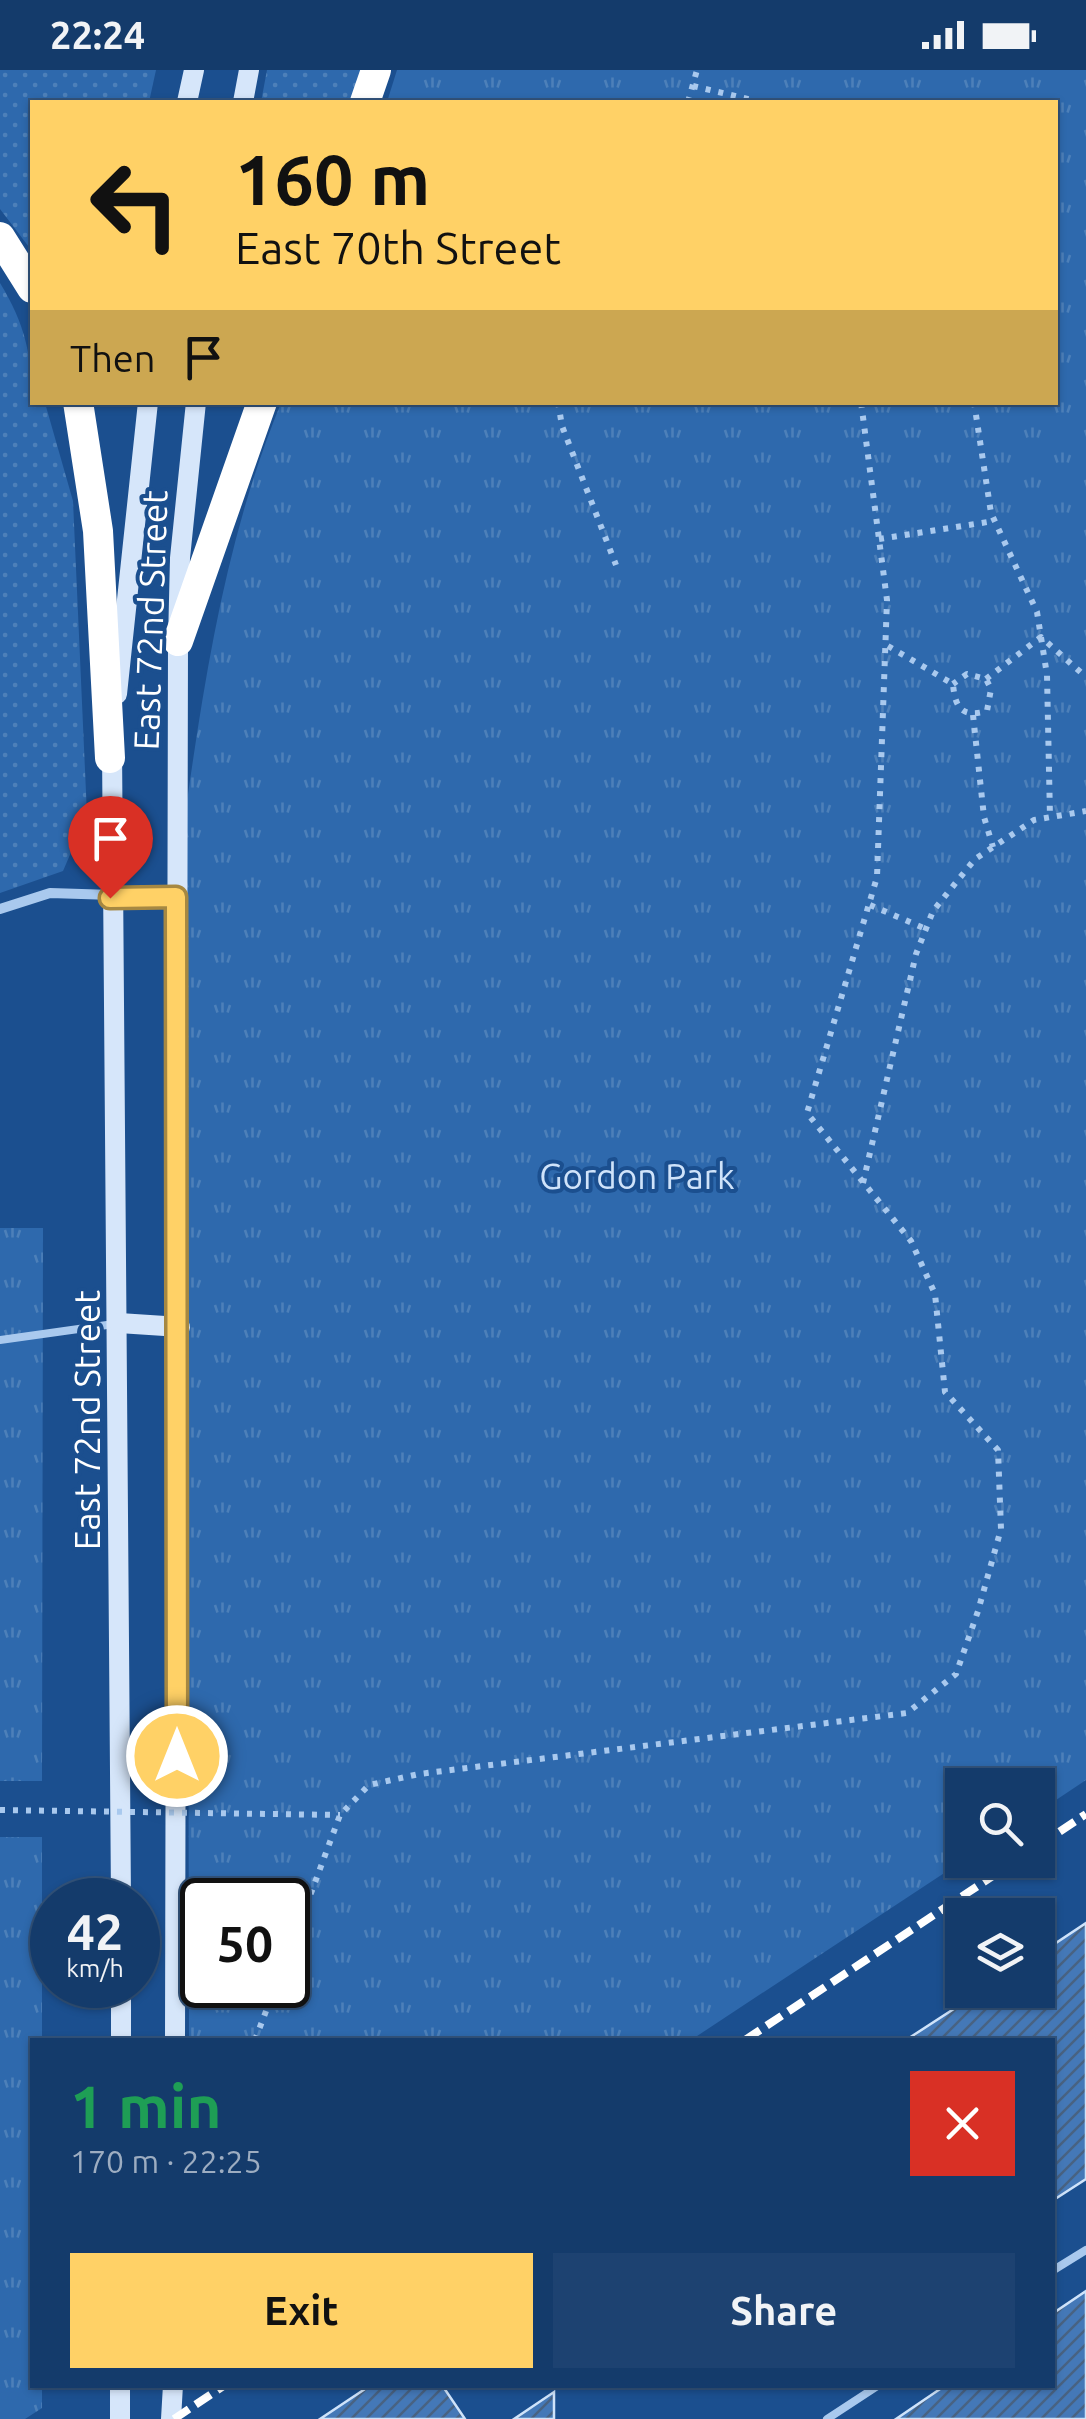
<!DOCTYPE html>
<meta charset="utf-8">
<style>
body{margin:0;font-family:Ubuntu,sans-serif;background:#1d4271;color:#f1f3f6;height:100vh;display:flex;flex-direction:column;font-size:38px;white-space:nowrap}
*{box-sizing:border-box;margin:0}
p{font-size:32px;color:#9dadc1}
.icon{flex:none;width:55px;height:55px;fill:none;stroke:currentColor;stroke-width:2;stroke-linecap:round;stroke-linejoin:round}
.map{position:relative;flex:1;overflow:hidden}
.details{position:absolute;left:30px;top:1968px;width:1025px;height:350px;display:flex;flex-direction:column;background:#143b6b;border-radius:0px;box-shadow:0 2px 8px #0004,0 0 0 2px #33557e}
.details>*{flex:none}
.banner{position:absolute;left:30px;top:30px;width:1028px;height:305px;border-radius:0px;box-shadow:0 2px 8px #0004,0 0 0 2px #33557e;background:#ffd166;color:#111;overflow:hidden}
.tools{position:absolute;left:945px;top:1698px;display:grid;gap:20px}
.tools a{display:grid;place-items:center;width:110px;height:110px;border-radius:0px;background:#143b6b;box-shadow:0 2px 8px #0004,0 0 0 2px #33557e;font-size:50px}
.speed{position:absolute;left:30px;top:1808px;display:flex;gap:20px;font-size:50px;font-weight:700;text-align:center}
.speed>*{display:grid;place-content:center;width:130px;height:130px;border-radius:50%;background:#143b6b;box-shadow:0 2px 8px #0004,0 0 0 2px #33557e;line-height:1}
.speed small{font-size:25px;font-weight:400}
.speed .limit{border:5px solid #111;border-radius:15px;background:#fff;color:#111}
.pin{position:absolute;display:grid;place-items:center;width:85px;height:85px;color:#fff;margin:-102px -42px;border-radius:50% 50% 50% 0;rotate:-45deg;box-shadow:0 0 10px #0007}
.pin .icon{rotate:45deg}
.me{position:absolute;width:110px;margin:-55px;rotate:0deg;stroke-linejoin:round;filter:drop-shadow(0 0 8px #0008)}
.turn{display:flex;align-items:center;gap:35px;height:210px;padding:0 40px;font-size:45px}
.turn .icon{width:130px;height:130px;stroke-width:2.5}
.turn b{display:block;font-size:70px;line-height:85px}
.then{display:flex;align-items:center;height:95px;padding:0 40px;background:#0003;gap:20px;font-size:38px}
.round{display:grid;place-items:center;flex:none;width:105px;height:105px;border-radius:0px;background:#1d4271}
.head{display:flex;align-items:center;justify-content:space-between;height:170px;padding:0 40px}
h1{font-size:60px;font-weight:600;line-height:75px;color:#1e9e55}
.button{display:flex;gap:20px;margin-top:auto;padding:20px 40px}
.button a{flex:1;height:115px;border-radius:0px;background:#ffd166;color:#111;font-size:40px;font-weight:600;line-height:115px;text-align:center}
.button a+a{background:#1d4271;color:#f1f3f6}
.status{display:flex;justify-content:space-between;align-items:center;height:70px;padding:0 50px;background:#143b6b;direction:ltr}
.status svg{height:28px;fill:currentColor}
.map>svg:first-child{display:block}
</style>
<div class="status"><b>22:24</b><svg viewBox="0 0 49 12"><path d="M0 12V9h3v3zM5 12V6h3v6zM10 12V3h3v9zM15 12V0h3v12zM26 1h20v11H26zM47 4h2v5h-2z"/></svg></div>
<div class="map">
<svg width="1086" height="2349" viewBox="0 0 1086 2349">
<defs>
<pattern id="grass-dots" width="8" height="8" patternUnits="userSpaceOnUse" patternTransform="scale(2.5)"><rect width="8" height="8" fill="#2e69ad"/><path d="M2 2h.1M6 6h.1" fill="none" stroke="#4d80b9" stroke-width="1.8" stroke-linecap="round"/></pattern>
<pattern id="park-tufts" width="24" height="20" patternUnits="userSpaceOnUse" patternTransform="scale(2.5)"><rect width="24" height="20" fill="#2e69ad"/><path d="M3 7l-1-3M5 7V3M7 7l1-3M15 17l-1-3M17 17v-4M19 17l1-3" fill="none" stroke="#4d80b9"/></pattern>
<pattern id="building-hatch" width="6" height="6" patternUnits="userSpaceOnUse" patternTransform="scale(2.5)"><rect width="6" height="6" fill="#4478b7"/><path d="M-1 1l2-2M0 6l6-6M5 7l2-2" fill="none" stroke="#486282"/></pattern>
</defs>
<rect width="100%" height="100%" fill="#1b4f8f"/>
<!-- grass -->
<g fill="url(#grass-dots)">
<polygon points="0,0 156,0 149,32 32,32 32,181 0,139"/>
<polygon points="267,0 361,0 350,32 261,32"/>
<path d="M0,213C25,254 32,285 32,332L45,333L73,431L87,745L63,801L0,823Z"/>
</g>
<!-- park -->
<g fill="url(#park-tufts)" fill-rule="evenodd">
<path d="M397,0H1086V1710L1038,1742V1715H962L964,1790L691,1970H189L187,731C207,593 228,462 281,333L1055,332V32H387ZM202,1830H288V1915H202Z"/>
<polygon points="0,1158 43,1158 42,1711 0,1711"/>
<polygon points="0,1767 42,1767 42,1970 32,1970 32,2315 42,2315 42,2338 25,2349 0,2349"/>
</g>
<!-- building -->
<g fill="url(#building-hatch)" stroke="#cfe3fa" stroke-width="2.5">
<polygon points="1086,1853 1086,2109 1052,2131 1052,1970 906,1970 983,1920 1038,1920 1038,1885"/>
<polygon points="1086,2221 1086,2349 896,2349 946,2315 1052,2315 1052,2244"/>
<polygon points="371,2315 442,2315 465,2349 320,2349"/>
<polygon points="554,2322 554,2349 514,2349"/>
</g>
<g fill="none" stroke-linecap="round" stroke-linejoin="round">
<!-- path -->
<g stroke="#a9c9ee" stroke-width="6" stroke-dasharray="5 8" stroke-linecap="butt">
<polyline points="693,16 761,32"/>
<polyline points="688,32 697,0"/>
<polyline points="558,332 562,356 616,495"/>
<polyline points="974,332 991,443 1037,542 1047,605 1050,747"/>
<polyline points="879,469 994,451"/>
<path d="M888,576L953,614C955,638 962,648 987,641L991,619L986,609L967,604L953,614"/>
<polyline points="986,609 1041,567 1086,607"/>
<polyline points="973,645 984,747 993,777"/>
<polyline points="870,835 926,859"/>
<polyline points="863,1113 916,884 933,841 975,789 1034,750 1086,741"/>
<polyline points="288,1885 340,1745 369,1715 419,1704 907,1643 956,1604 978,1541 1001,1459 998,1380 945,1322 935,1224 911,1171 807,1043 877,807 887,530 861,332"/>
<polyline points="255,1970 276,1915"/>
</g>
<!-- lane -->
<g stroke="#a9c9ee" stroke-width="8">
<polyline points="0,1270 114,1254"/>
<polyline points="1052,2201 1086,2180"/>
<polyline points="827,2349 879,2315"/>
</g>
<!-- street -->
<polyline stroke="#a9c9ee" stroke-width="10" points="0,839 50,823 176,827"/>
<!-- secondary -->
<g stroke="#d6e6fa" stroke-width="20">
<polyline points="187,32 194,0"/>
<polyline points="243,32 249,0"/>
<polyline points="117,624 148,332"/>
<polyline points="112,678 121,1830"/>
<polyline points="119,1253 180,1257"/>
<polyline points="121,1970 121,1915"/>
<polyline points="175,1970 178,571 180,488 196,332"/>
<polyline points="120,2315 120,2349"/>
<polyline points="171,2349 173,2315"/>
</g>
<!-- highway -->
<g stroke="#fff" stroke-width="30">
<polyline points="365,32 376,0"/>
<polyline points="0,167 32,218"/>
<polyline points="78,332 98,461 110,688"/>
<polyline points="178,571 262,332"/>
</g>
<!-- rail -->
<g stroke="#fff" stroke-width="8" stroke-dasharray="18 8" stroke-linecap="butt">
<polyline points="1038,1776 1086,1744"/>
<polyline points="745,1970 1017,1790"/>
<polyline points="174,2349 225,2315"/>
</g>
<!-- path-bridge -->
<polyline stroke="#a9c9ee" stroke-width="6" stroke-dasharray="5 8" stroke-linecap="butt" points="0,1740 340,1745"/>
</g>
<g fill="none" stroke-linecap="round" stroke-linejoin="round">
<defs>
<polyline id="route" points="110,828 176,827 177,1686"/>
</defs>
<!-- route casing -->
<use href="#route" stroke="#a68842" stroke-width="25"/>
<!-- route -->
<use href="#route" stroke="#ffd166" stroke-width="18"/>
</g>
<g text-anchor="middle" dominant-baseline="central" stroke-width="8" stroke-linejoin="round" paint-order="stroke">
<!-- street labels -->
<g font-size="35" fill="#fff" stroke="#1b4f8f">
<text transform="translate(150 550) rotate(-88)">East 72nd Street</text>
<text transform="translate(87 1350) rotate(-90)">East 72nd Street</text>
</g>
<!-- park labels -->
<g font-size="35" fill="#cfe3fa" stroke="#1b4f8f">
<text x="637" y="1106">Gordon Park</text>
</g>
</g>
</svg>
<div class="tools">
<a><svg class="icon" aria-label="search" viewBox="0 0 24 24"><circle cx="10" cy="10" r="6"/><path d="M15 15l6 6"/></svg></a>
<a><svg class="icon" aria-label="layers" viewBox="0 0 24 24"><path d="M12 4l9 5-9 5-9-5zM3 14l9 5 9-5"/></svg></a>
</div>
<div class="speed"><div>42<small>km/h</small></div><div class="limit">50</div></div>
<div class="pin" style="left:110px;top:828px;background:#d93025"><svg class="icon" aria-label="arrive" viewBox="0 0 24 24"><path d="M6 21V4h12l-3 4 3 4H6"/></svg></div>
<svg class="me" style="left:177px;top:1686px" viewBox="-20 -20 40 40"><circle r="17" fill="#ffd166" stroke="#fff" stroke-width="3"/><path d="M0-11L8 9 0 5-8 9z" fill="#fff"/></svg>
<div class="banner">
<div class="turn"><svg class="icon" aria-label="left" viewBox="0 0 24 24"><path d="M17 20v-9H6M10 6l-5 5 5 5"/></svg><div><b>160 m</b>East 70th Street</div></div>
<div class="then">Then<svg class="icon" aria-label="arrive" viewBox="0 0 24 24"><path d="M6 21V4h12l-3 4 3 4H6"/></svg></div>
</div>
<section class="details">
<div class="head"><div><h1>1 min</h1><p>170 m · 22:25</p></div><a class="round" style="background:#d93025;color:#fff"><svg class="icon" aria-label="close" viewBox="0 0 24 24"><path d="M6 6l12 12M18 6L6 18"/></svg></a></div>
<div class="button"><a>Exit</a><a>Share</a></div>
</section>
</div>
